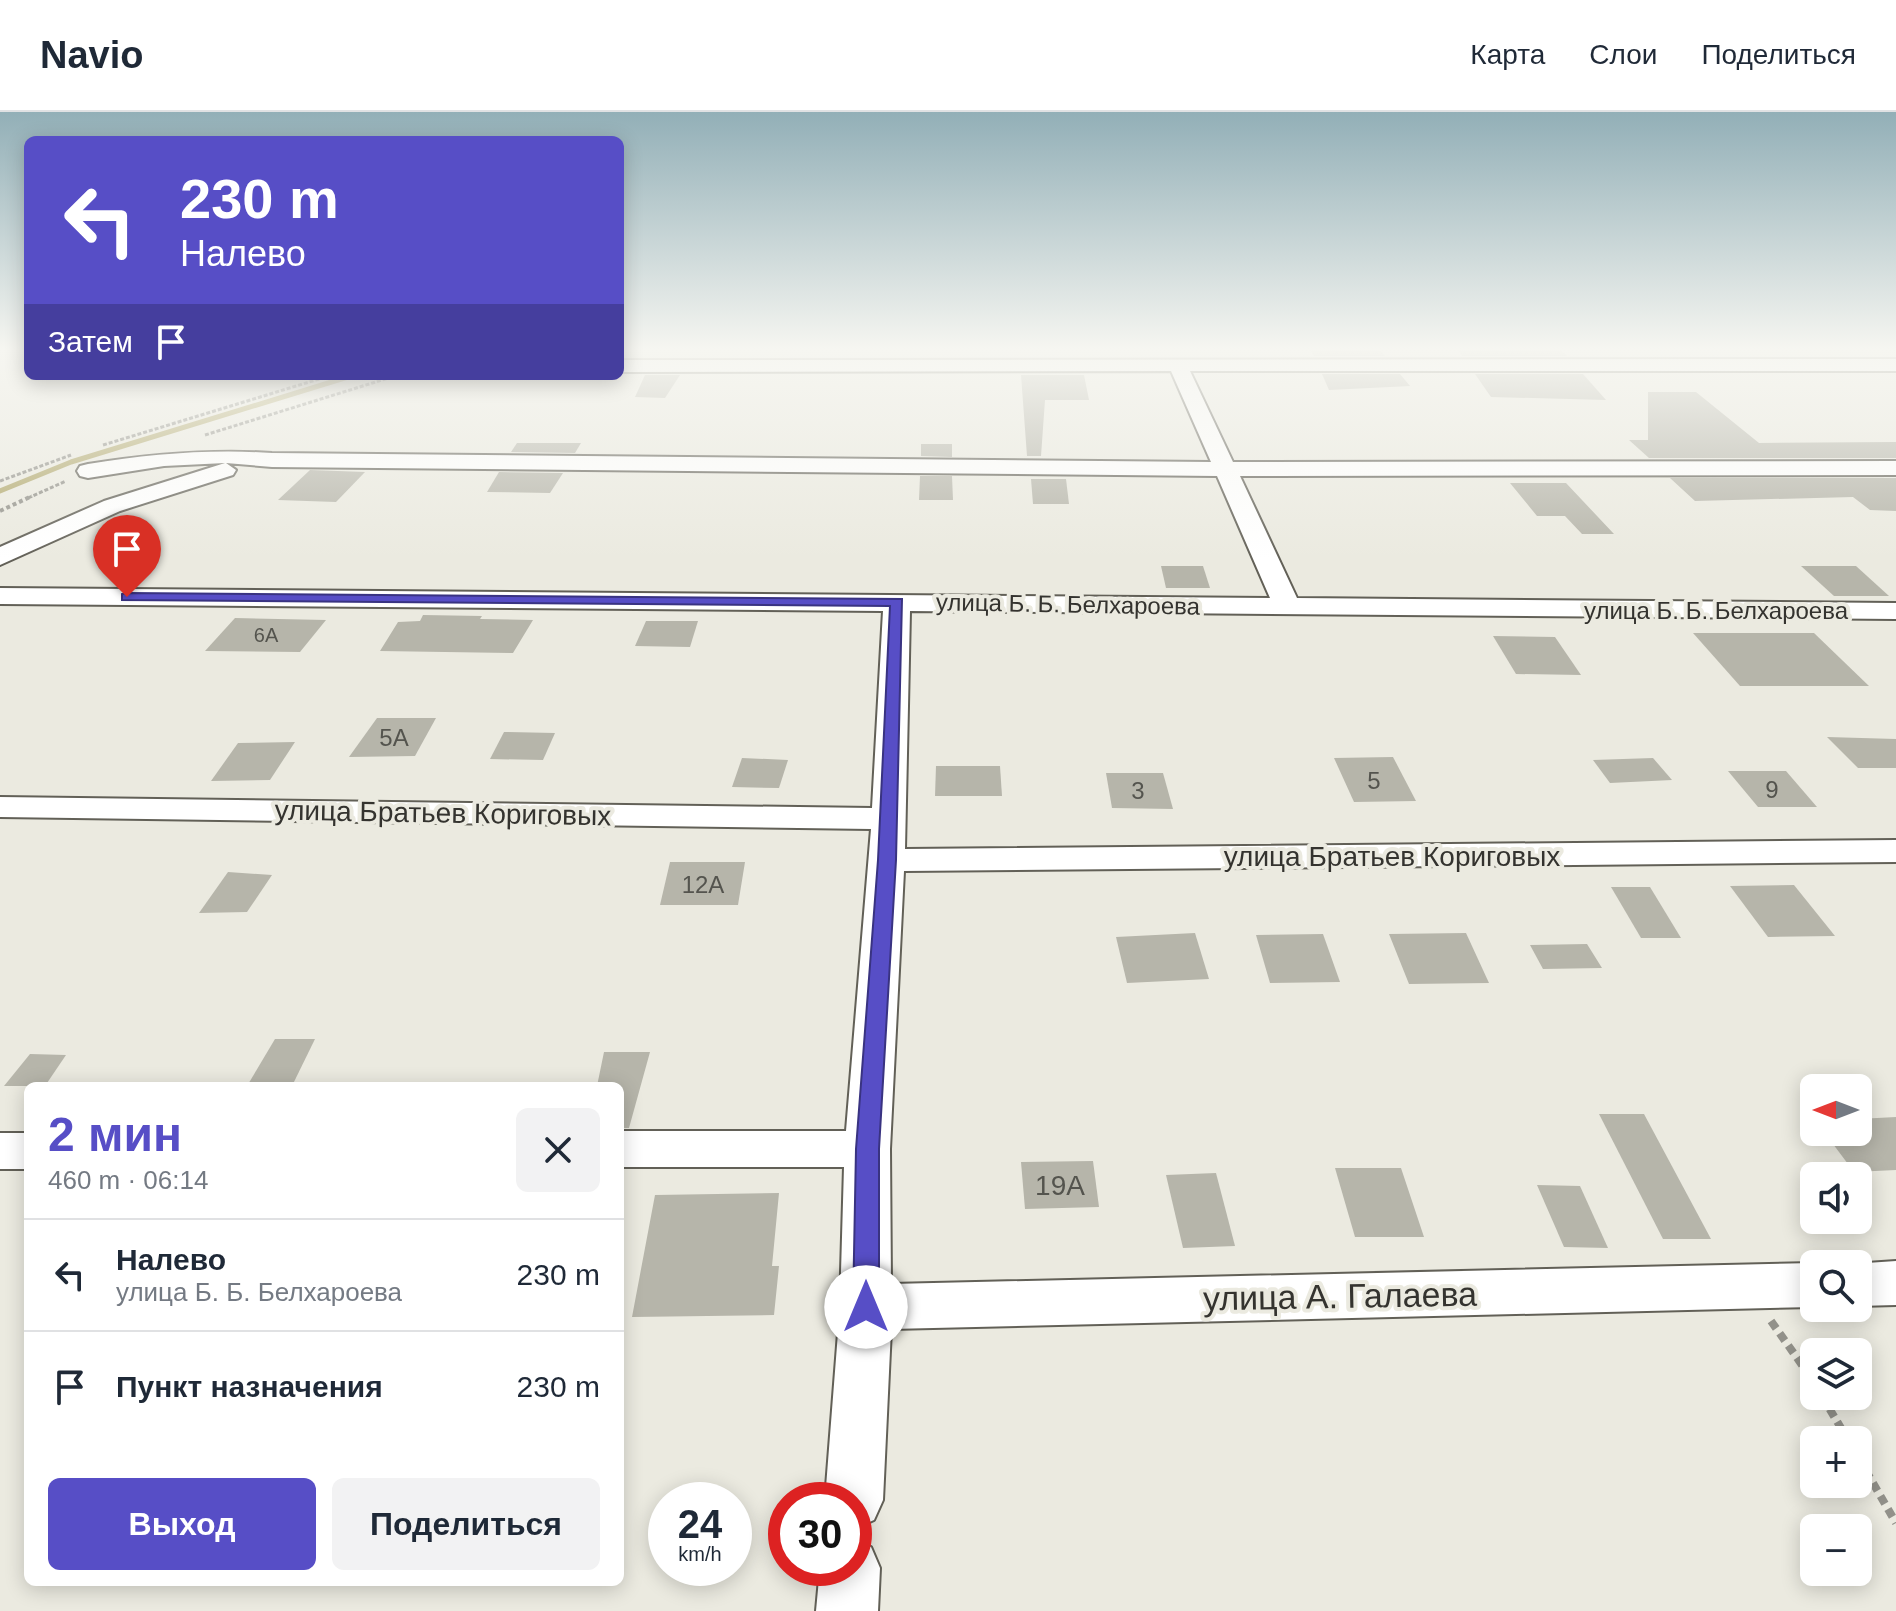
<!DOCTYPE html>
<html lang="ru">
<meta charset="utf-8">
<style>
body{margin:0;font-family:Arial,sans-serif;background:#f2f2f3;color:#1f2937;height:100vh;display:flex;flex-direction:column;font-size:30px;white-space:nowrap}
*{box-sizing:border-box;margin:0}
p{font-size:26px;color:#747a83}
.icon{flex:none;width:44px;height:44px;fill:none;stroke:currentColor;stroke-width:2;stroke-linecap:round;stroke-linejoin:round}
.map{position:relative;flex:1;overflow:hidden}
.side{position:absolute;left:24px;top:970px;width:600px;height:504px;display:flex;flex-direction:column;background:#fff;border-radius:12px;box-shadow:0 4px 20px #0003}
.side>*{flex:none}
.hud{position:absolute;left:24px;top:24px;width:600px;height:244px;border-radius:12px;box-shadow:0 4px 20px #0003;background:#574ec6;color:#fff;overflow:hidden}
.needle{width:52px;rotate:270deg}
.tools{position:absolute;left:1800px;top:962px;display:grid;gap:16px}
.tools a{display:grid;place-items:center;width:72px;height:72px;border-radius:12px;background:#fff;box-shadow:0 4px 20px #0003;font-size:40px}
.speed{position:absolute;left:648px;top:1370px;display:flex;gap:16px;font-size:40px;font-weight:700;text-align:center}
.speed>*{display:grid;place-content:center;width:104px;height:104px;border-radius:50%;background:#fff;box-shadow:0 4px 20px #0003;line-height:1}
.speed small{font-size:20px;font-weight:400}
.speed .limit{border:12px solid #d22;background:#fff;color:#111}
.pin{position:absolute;display:grid;place-items:center;width:68px;height:68px;color:#fff;margin:-82px -34px;border-radius:50% 50% 50% 0;rotate:-45deg;box-shadow:0 0 8px #0007}
.pin .icon{rotate:45deg}
.me{position:absolute;width:88px;margin:-44px;rotate:0deg;stroke-linejoin:round;filter:drop-shadow(0 0 6px #0008)}
.turn{display:flex;align-items:center;gap:28px;height:168px;padding:0 24px;font-size:36px}
.turn .icon{width:104px;height:104px;stroke-width:2.5}
.turn b{display:block;font-size:56px;line-height:68px}
.then{display:flex;align-items:center;height:76px;padding:0 24px;background:#0003;gap:16px;font-size:30px}
.round{display:grid;place-items:center;flex:none;width:84px;height:84px;border-radius:12px;background:#f2f2f3}
.overview{display:flex;align-items:center;justify-content:space-between;height:136px;padding:0 24px}
h1{font-size:48px;font-weight:700;line-height:60px;color:#574ec6}
.primary-button{display:flex;gap:16px;margin-top:auto;padding:16px 24px}
.primary-button a{flex:1;height:92px;border-radius:12px;background:#574ec6;color:#fff;font-size:32px;font-weight:700;line-height:92px;text-align:center}
.primary-button a+a{background:#f2f2f3;color:#1f2937}
ul{padding:0;list-style:none}
li{display:flex;align-items:center;gap:24px;height:112px;padding:0 24px;border-top:2px solid #e0e1e3}
li div{flex:1}
li b{display:block;font-size:30px}
li em{font-style:normal}
header{display:flex;align-items:center;gap:48px;box-sizing:border-box;height:112px;padding:0 40px;background:#fff;border-bottom:2px solid #e0e1e3}
header strong{font-size:38px}
nav{display:flex;gap:44px;margin-inline-start:auto;font-size:28px}
.map>svg:first-child{display:block}
</style>
<header>
<strong>Navio</strong>
<nav><a>Карта</a><a>Слои</a><a>Поделиться</a></nav>
</header>
<div class="map">
<svg width="1896" height="1499" viewBox="0 0 1896 1499">
<rect width="100%" height="100%" fill="#ebeae0"/>
<g fill="none" stroke-linecap="round" stroke-linejoin="round">
<!-- stream -->
<polyline stroke="#b1a86d" stroke-width="5" points="0,379 71,350 351,264"/>
</g>
<!-- building -->
<g fill="#b6b5aa">
<polygon points="1310,237 1379,237 1385,244 1314,244"/>
<polygon points="1457,237 1560,237 1567,244 1462,244"/>
<polygon points="1322,262 1400,262 1410,274 1329,278"/>
<polygon points="1475,262 1583,262 1606,288 1491,285"/>
<polygon points="645,263 680,263 665,286 635,285"/>
<polygon points="1021,263 1084,263 1089,288 1045,288 1041,344 1027,344"/>
<polygon points="1648,280 1696,280 1759,331 1896,330 1896,346 1649,346 1629,328 1648,328"/>
<polygon points="517,331 581,331 575,341 511,340"/>
<polygon points="921,332 952,332 952,345 921,344"/>
<polygon points="310,358 365,360 336,390 278,388"/>
<polygon points="499,360 563,361 550,381 487,380"/>
<polygon points="920,364 952,364 953,388 919,388"/>
<polygon points="1670,366 1896,366 1896,399 1870,398 1853,385 1695,389"/>
<polygon points="1031,367 1066,367 1069,392 1033,392"/>
<polygon points="1510,371 1566,371 1614,422 1582,422 1565,404 1537,404"/>
<polygon points="1161,454 1203,454 1210,476 1166,476"/>
<polygon points="1801,454 1856,454 1889,484 1834,484"/>
<polygon points="423,503 482,504 480,507 533,508 513,541 380,539 398,510 420,509"/>
<polygon points="235,506 326,508 300,540 205,539"/>
<polygon points="646,509 698,509 690,535 635,534"/>
<polygon points="1693,521 1814,521 1869,574 1740,574"/>
<polygon points="1493,524 1555,525 1581,563 1516,562"/>
<polygon points="377,606 436,606 415,644 349,645"/>
<polygon points="504,620 555,621 543,648 490,647"/>
<polygon points="1827,625 1896,627 1896,656 1858,656"/>
<polygon points="295,630 270,668 211,669 238,631"/>
<polygon points="1393,645 1416,689 1354,690 1334,646"/>
<polygon points="742,646 788,648 779,676 732,675"/>
<polygon points="1653,646 1672,668 1610,671 1593,648"/>
<polygon points="936,654 1000,654 1002,684 935,684"/>
<polygon points="1728,659 1786,659 1817,695 1758,695"/>
<polygon points="1106,661 1163,661 1173,697 1112,696"/>
<polygon points="670,750 745,750 738,793 660,793"/>
<polygon points="228,760 272,763 247,800 199,801"/>
<polygon points="1794,773 1835,824 1768,825 1730,774"/>
<polygon points="1611,775 1650,775 1681,826 1641,826"/>
<polygon points="1195,821 1209,867 1127,871 1116,825"/>
<polygon points="1466,821 1489,871 1409,872 1389,822"/>
<polygon points="1323,822 1340,870 1270,871 1256,823"/>
<polygon points="1587,832 1602,856 1543,857 1530,833"/>
<polygon points="275,927 315,927 292,974 247,974"/>
<polygon points="604,940 650,940 629,1016 620,1016 620,974 597,974"/>
<polygon points="30,942 66,943 45,974 4,974"/>
<polygon points="1599,1002 1644,1002 1711,1127 1663,1127"/>
<polygon points="1896,1005 1896,1058 1854,1060 1824,1020 1858,1020 1858,1007"/>
<polygon points="1093,1049 1099,1095 1025,1097 1021,1050"/>
<polygon points="1335,1056 1401,1056 1424,1125 1355,1125"/>
<polygon points="1216,1061 1235,1134 1183,1136 1166,1063"/>
<polygon points="1537,1073 1580,1074 1608,1136 1564,1135"/>
<polygon points="779,1081 772,1154 779,1154 774,1203 632,1205 655,1083"/>
</g>
<g fill="none" stroke-linecap="round" stroke-linejoin="round">
<defs>
<g id="minor">
<path d="M1896,247V259H1190L1233,350L1896,349V363L1240,364L1297,486L1896,491V507L910,499L905,737L1896,728V750L904,759L890,1037L891,1172L1814,1151L1817,1152H1814V1195L891,1217L883,1388L874,1408L854,1417V1388H825L840,1195L844,1055H620V1019H846L871,717L0,705V685L872,696L883,499L0,492V476L1270,486L1217,364L272,355L226,351L236,358L233,363L120,399L0,453V435L104,389L225,351L164,354L88,366L80,364L77,359L80,354L88,352C151,342 209,337 272,341L1211,350L1171,259L620,260V248Z"/>
<rect x="0" y="1021" width="28" height="36"/>
<polygon points="1896,1149 1896,1193 1858,1194 1858,1152 1852,1152"/>
<polygon points="854,1428 871,1435 880,1456 878,1499 816,1499 820,1456 854,1456"/>
</g>
</defs>
<!-- minor casing -->
<use href="#minor" stroke="#626057" stroke-width="4"/>
<!-- path-far2 -->
<g stroke="#92918a" stroke-width="3" stroke-dasharray="4 2" stroke-linecap="butt">
<polyline points="205,323 395,264"/>
<polyline points="103,333 329,264"/>
<polyline points="0,369 71,343"/>
<polyline points="28,386 66,369"/>
</g>
<!-- path-far1 -->
<polyline stroke="#92918a" stroke-width="4" stroke-dasharray="4 3" stroke-linecap="butt" points="0,399 32,384"/>
<!-- path -->
<g stroke="#92918a" stroke-width="8" stroke-dasharray="9 6" stroke-linecap="butt">
<polyline points="1771,1209 1814,1270"/>
<polyline points="1822,1284 1848,1328"/>
<polyline points="1858,1345 1896,1411"/>
</g>
<!-- minor -->
<use href="#minor" fill="#fff" fill-rule="evenodd"/>
</g>
<!-- sky -->
<linearGradient id="sky" x2="0" y2="1"><stop stop-color="#92afb7"/><stop offset="0.53" stop-color="#f6f6f1"/><stop offset="1" stop-color="#f6f6f1" stop-opacity="0"/></linearGradient>
<rect width="1896" height="447" fill="url(#sky)"/>
<!-- route -->
<polygon fill="#574ec6" stroke="#393381" stroke-width="2" points="127,481 902,487 896,748 879,1037 879,1195 876,1203 866,1206 857,1203 853,1195 856,1037 878,748 890,494 122,488 122,482"/>
<g text-anchor="middle" dominant-baseline="central" stroke-width="8" stroke-linejoin="round" paint-order="stroke">
<!-- far-number labels -->
<g font-size="20" fill="#54544e">
<text x="266" y="523">6А</text>
</g>
<!-- far-street labels -->
<g font-size="24" fill="#34332f" stroke="#ebeae0">
<text transform="translate(1068 492) rotate(1)">улица Б. Б. Белхароева</text>
<text x="1716" y="498">улица Б. Б. Белхароева</text>
</g>
<!-- number labels -->
<g font-size="24" fill="#54544e">
<text x="394" y="625">5А</text>
<text x="1374" y="668">5</text>
<text x="1772" y="677">9</text>
<text x="1138" y="678">3</text>
<text x="703" y="772">12А</text>
</g>
<!-- street labels -->
<g font-size="28" fill="#34332f" stroke="#ebeae0">
<text transform="translate(443 701) rotate(1)">улица Братьев Кориговых</text>
<text x="1392" y="744">улица Братьев Кориговых</text>
</g>
<!-- near-number labels -->
<g font-size="28" fill="#54544e">
<text x="1060" y="1073">19А</text>
</g>
<!-- near-street labels -->
<g font-size="34" fill="#34332f" stroke="#ebeae0">
<text transform="translate(1340 1184) rotate(-1)">улица А. Галаева</text>
</g>
</g>
</svg>
<div class="tools">
<a><svg class="needle" viewBox="-14 -14 28 28"><path d="M0-13l5 13h-10z" fill="#e53935"/><path d="M0 13l5-13h-10z" fill="#747a83"/></svg></a>
<a><svg class="icon" aria-label="sound" viewBox="0 0 24 24"><path d="M4 9h4l5-4v14l-5-4H4zM17 9q2 3 0 6"/></svg></a>
<a><svg class="icon" aria-label="search" viewBox="0 0 24 24"><circle cx="10" cy="10" r="6"/><path d="M15 15l6 6"/></svg></a>
<a><svg class="icon" aria-label="layers" viewBox="0 0 24 24"><path d="M12 4l9 5-9 5-9-5zM3 14l9 5 9-5"/></svg></a>
<a>+</a>
<a>−</a>
</div>
<div class="speed"><div>24<small>km/h</small></div><div class="limit">30</div></div>
<div class="pin" style="left:127px;top:485px;background:#d93025"><svg class="icon" aria-label="arrive" viewBox="0 0 24 24"><path d="M6 21V4h12l-3 4 3 4H6"/></svg></div>
<svg class="me" style="left:866px;top:1195px" viewBox="-20 -20 40 40"><circle r="19" fill="#fff"/><path d="M0-13L10 11 0 6-10 11z" fill="#574ec6"/></svg>
<div class="hud">
<div class="turn"><svg class="icon" aria-label="left" viewBox="0 0 24 24"><path d="M17 20v-9H6M10 6l-5 5 5 5"/></svg><div><b>230 m</b>Налево</div></div>
<div class="then">Затем<svg class="icon" aria-label="arrive" viewBox="0 0 24 24"><path d="M6 21V4h12l-3 4 3 4H6"/></svg></div>
</div>
<section class="side">
<div class="overview"><div><h1>2 мин</h1><p>460 m · 06:14</p></div><a class="round"><svg class="icon" aria-label="close" viewBox="0 0 24 24"><path d="M6 6l12 12M18 6L6 18"/></svg></a></div>
<ul>
<li><svg class="icon" aria-label="left" viewBox="0 0 24 24"><path d="M17 20v-9H6M10 6l-5 5 5 5"/></svg><div><b>Налево</b><p>улица Б. Б. Белхароева</p></div><em>230 m</em></li>
<li><svg class="icon" aria-label="arrive" viewBox="0 0 24 24"><path d="M6 21V4h12l-3 4 3 4H6"/></svg><div><b>Пункт назначения</b></div><em>230 m</em></li>
</ul>
<div class="primary-button"><a>Выход</a><a>Поделиться</a></div>
</section>
</div>
